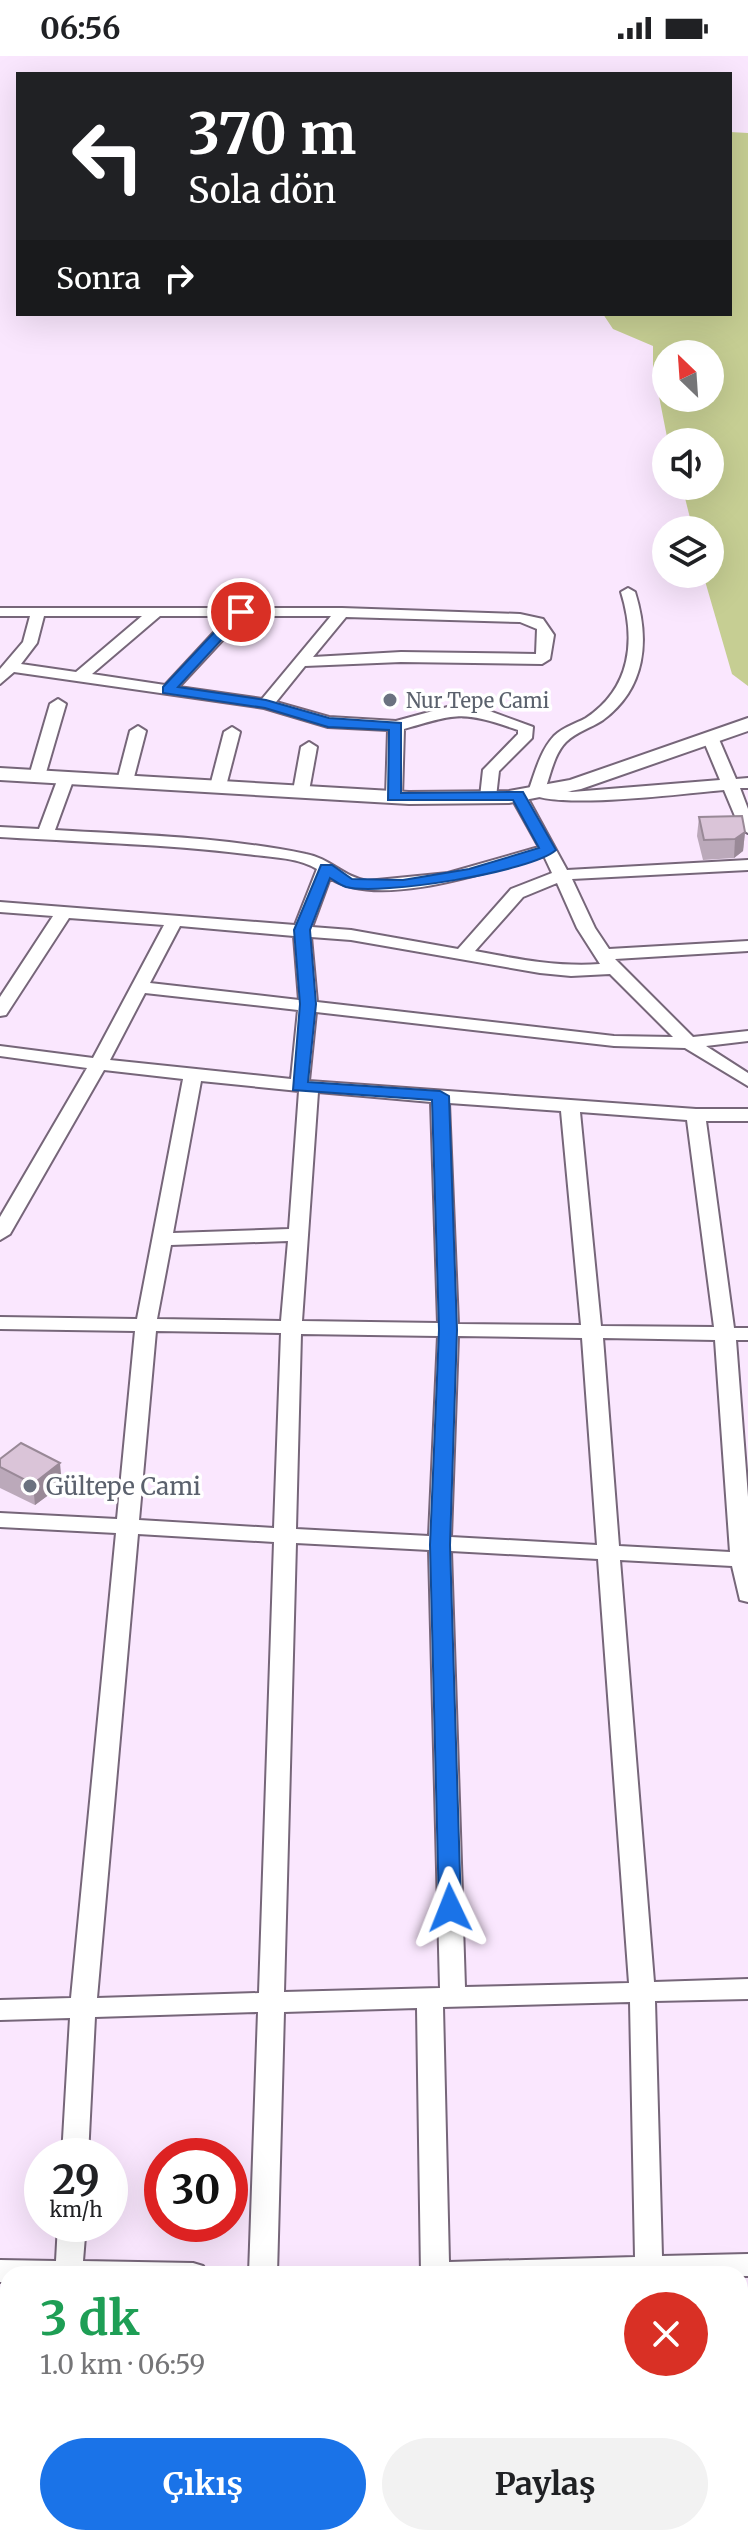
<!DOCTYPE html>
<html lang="tr">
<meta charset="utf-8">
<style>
body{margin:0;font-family:Merriweather,serif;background:#f2f2f2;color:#202124;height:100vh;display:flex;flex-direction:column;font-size:30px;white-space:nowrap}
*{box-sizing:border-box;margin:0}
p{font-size:26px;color:#757577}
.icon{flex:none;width:44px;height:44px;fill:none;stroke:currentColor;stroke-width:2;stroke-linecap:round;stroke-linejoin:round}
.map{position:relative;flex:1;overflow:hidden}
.drawer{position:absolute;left:0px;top:2210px;width:748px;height:280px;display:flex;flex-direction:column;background:#fff;border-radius:24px 24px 0 0;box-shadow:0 8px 32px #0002}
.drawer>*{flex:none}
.top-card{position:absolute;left:16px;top:16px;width:716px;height:244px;border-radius:0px;box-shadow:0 8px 32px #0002;background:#202124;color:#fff;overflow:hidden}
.needle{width:52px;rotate:335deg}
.controls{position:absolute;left:652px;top:284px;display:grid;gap:16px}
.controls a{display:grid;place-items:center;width:72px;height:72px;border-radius:50%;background:#fff;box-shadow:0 8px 32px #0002;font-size:40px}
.speed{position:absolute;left:24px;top:2082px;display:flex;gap:16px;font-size:40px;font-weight:700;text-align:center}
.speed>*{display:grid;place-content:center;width:104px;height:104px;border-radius:50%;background:#fff;box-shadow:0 8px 32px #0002;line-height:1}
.speed small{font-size:20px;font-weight:400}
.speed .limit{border:12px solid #d22;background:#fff;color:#111}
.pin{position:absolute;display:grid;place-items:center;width:68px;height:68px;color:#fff;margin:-34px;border:4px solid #fff;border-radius:50%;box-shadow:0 2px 8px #0007}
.me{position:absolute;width:88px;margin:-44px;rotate:358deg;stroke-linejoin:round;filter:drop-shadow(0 0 6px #0008)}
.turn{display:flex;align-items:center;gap:28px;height:168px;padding:0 40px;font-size:36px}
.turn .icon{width:104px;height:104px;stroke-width:2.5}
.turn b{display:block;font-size:56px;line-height:68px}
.then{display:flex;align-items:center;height:76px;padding:0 40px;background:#0003;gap:16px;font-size:30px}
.round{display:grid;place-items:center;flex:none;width:84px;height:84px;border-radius:42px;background:#f2f2f2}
.overview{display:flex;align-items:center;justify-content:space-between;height:136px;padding:0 40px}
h1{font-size:48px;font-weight:700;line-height:60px;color:#1e9e55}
.cta{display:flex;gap:16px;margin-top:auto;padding:16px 40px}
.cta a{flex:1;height:92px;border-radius:48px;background:#1a73e8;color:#fff;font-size:32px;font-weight:700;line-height:92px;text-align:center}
.cta a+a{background:#f2f2f2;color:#202124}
.status{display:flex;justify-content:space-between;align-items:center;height:56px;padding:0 40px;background:#fff;direction:ltr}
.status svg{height:22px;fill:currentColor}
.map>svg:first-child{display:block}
</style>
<div class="status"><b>06:56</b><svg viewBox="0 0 49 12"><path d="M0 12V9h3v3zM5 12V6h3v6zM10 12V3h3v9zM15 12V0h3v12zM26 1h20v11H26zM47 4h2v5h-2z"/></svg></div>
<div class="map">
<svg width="748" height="2490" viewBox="0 0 748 2490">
<rect width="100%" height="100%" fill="#fae7fe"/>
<!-- green -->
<path fill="#c6ce93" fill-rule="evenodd" d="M730,76L748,77V630L732,618L703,518H710V474H693L682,430H710V386H668L653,310V290L613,273L603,258H730ZM666,298H710V342H666Z"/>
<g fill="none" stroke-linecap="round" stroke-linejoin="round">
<defs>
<g id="minor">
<path d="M628,532L635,536C650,584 646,632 603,664C591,672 576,676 566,686C555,697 551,716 546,731L572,736L720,724L702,681L710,676L718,681L736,723L748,722V732H740L748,753V777L740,772L724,734C689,737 549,755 528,736C535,717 540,695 554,680C563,671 575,668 586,662C631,632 636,584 621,536Z"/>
<path d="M0,552H342L520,558L543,563L554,579L550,603L542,608L401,606L305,610L276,646L329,661L396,665L455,649H473L533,671L532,682L499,715L496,741L488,746L480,741L483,714L518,678V674C462,655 460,657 404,673L402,741L394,746L386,741L388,674L328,671L264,652L14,616L0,628V613L23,586L30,560H0ZM44,560H142L76,616L21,608L37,587ZM160,560H229L165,629L92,618ZM245,560H331L262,643L179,631ZM346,561L520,566L537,573L536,598L401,596L313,601Z"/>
<polygon points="58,643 66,648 45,720 43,723 31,723 29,720 50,648"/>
<polygon points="138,670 146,675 133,725 125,730 119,728 117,725 130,675"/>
<polygon points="232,671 240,676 226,730 224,733 212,733 210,730 224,676"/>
<polygon points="309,686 317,691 309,735 301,740 293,735 301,691"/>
<path d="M66,717L74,722L55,774C139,779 224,781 306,798C329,802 344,821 367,825L448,817L539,791L510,739L518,734L526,739L567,814L748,804V814L572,823L595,872L609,893L748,885V895L615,903L693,981L748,975V985L706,990L748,1017V1030L685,992L614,990L316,956L309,1025L696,1053H748V1065H706L734,1272H748V1284H736L748,1441V1546L740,1544L732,1510L620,1504L654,1926L748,1923V1943L655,1945L662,2200L748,2198V2220L421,2218L417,1952L284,1956L277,2218H249L258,1956L95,1961L88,2100H62L70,1962L0,1964V1944L71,1942L116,1477L0,1471V1457L117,1463L135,1275L0,1273V1261L137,1263L183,1023L104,1014L10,1178L0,1184V1161L87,1012L0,1000V990L93,1002L164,869L69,862L6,959L0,960V941L53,860L0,856V846L295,869L317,813C298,801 269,801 246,798C164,788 82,786 0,781V771L39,773L58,722ZM544,800L552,817L511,833L458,893L351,874L312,871L330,822C378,854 491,815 544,800ZM557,827L577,872L600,908C557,911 517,903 475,895L523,841ZM180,870L294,880L299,944L150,927ZM311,881L351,884L540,917L571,920L610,918L673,981L614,980L317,946ZM145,937L298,954L291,1023L110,1004ZM201,1025L299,1035L289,1173L173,1177ZM318,1036L431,1046L438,1267L302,1265ZM449,1047L561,1055L581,1269L458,1268ZM580,1056L687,1064L714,1271L601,1270ZM288,1185L281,1265L157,1263L171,1189ZM156,1275L281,1277L274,1472L139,1464ZM301,1278L438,1280L429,1480L296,1473ZM458,1280L582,1282L597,1489L451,1481ZM603,1282L715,1284L730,1496L619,1490ZM138,1478L274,1486L259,1937L97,1942ZM296,1487L429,1494L440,1932L284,1936ZM451,1495L598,1503L629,1927L465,1931ZM630,1946L635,2201L449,2206L443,1951Z"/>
<polygon points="58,2168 86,2168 83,2205 193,2207 203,2210 207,2218 8,2218 8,2226 0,2226 0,2204 56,2205"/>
<polygon points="740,2374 748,2376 748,2402 740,2399"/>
<polygon points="0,2408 8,2411 8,2443 0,2440"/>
<polygon points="47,2482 81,2482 85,2490 51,2490"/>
<polygon points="219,2482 250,2482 246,2490 215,2490"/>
<polygon points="477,2482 550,2482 554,2490 507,2490 506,2487 504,2490 473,2490"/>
</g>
<polygon id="tertiary" points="748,662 748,675 581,733 509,747 409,748 0,724 0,712 409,736 509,735 570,724"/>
</defs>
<!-- minor casing -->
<use href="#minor" stroke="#766679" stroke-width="4"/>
<!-- tertiary casing -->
<use href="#tertiary" stroke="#766679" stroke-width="4"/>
<!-- minor -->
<use href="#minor" fill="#fff" fill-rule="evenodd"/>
<!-- tertiary -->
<use href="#tertiary" fill="#fff" fill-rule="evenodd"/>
</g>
<!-- wall -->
<g fill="#bba9ba">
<polygon points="699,761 745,776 743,795 734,802 703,804 697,780"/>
<polygon points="0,1403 62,1429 35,1449 0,1432"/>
</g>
<!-- shaded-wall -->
<g fill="#998997">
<polygon points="745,776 743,795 734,802 735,783"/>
<polygon points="60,1407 62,1429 35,1449 33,1428"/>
</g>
<!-- building -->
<g fill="#dac4d8" stroke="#998997" stroke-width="2">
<polygon points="742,760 745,776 735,783 704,784 699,761"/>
<polygon points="21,1387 60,1407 33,1428 0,1411 0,1403"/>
</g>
<!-- route -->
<path fill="#1a73e8" stroke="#114b97" stroke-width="2" d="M236,553L247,556L178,631L266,644L329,662L401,667V737L523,736L556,794C531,816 380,840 346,831C340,829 335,825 330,822L310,874L316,948L308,1026L440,1035L449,1040L457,1274L450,1489L461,1852L450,1860L439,1852L430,1489L439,1274L432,1044L293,1034L300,948L294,874L321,809H332L352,823L403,824L469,813L539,792L513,744H388L389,674L328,671L265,652L163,637V631Z"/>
<!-- markers -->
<g fill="#6b7280" stroke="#fff" stroke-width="3">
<circle cx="390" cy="644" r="8"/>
<circle cx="30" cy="1430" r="8"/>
</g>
<g text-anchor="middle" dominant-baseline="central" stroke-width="7" stroke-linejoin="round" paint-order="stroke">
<!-- far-worship labels -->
<g font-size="20" fill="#5b616d" stroke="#fff" text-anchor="start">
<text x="406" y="644">Nur Tepe Cami</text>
</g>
<!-- worship labels -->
<g font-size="24" fill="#5b616d" stroke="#fff" text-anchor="start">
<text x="46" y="1430">Gültepe Cami</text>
</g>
</g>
</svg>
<div class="controls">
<a><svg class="needle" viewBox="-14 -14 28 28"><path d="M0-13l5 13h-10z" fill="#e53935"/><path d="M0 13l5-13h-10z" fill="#757577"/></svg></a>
<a><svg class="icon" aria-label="sound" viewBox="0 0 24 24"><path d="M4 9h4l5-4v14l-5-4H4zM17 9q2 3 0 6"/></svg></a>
<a><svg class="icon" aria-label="layers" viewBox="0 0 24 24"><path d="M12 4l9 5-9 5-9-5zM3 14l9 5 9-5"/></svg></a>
</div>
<div class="speed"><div>29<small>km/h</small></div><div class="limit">30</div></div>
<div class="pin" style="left:241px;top:556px;background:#d93025"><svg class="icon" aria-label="arrive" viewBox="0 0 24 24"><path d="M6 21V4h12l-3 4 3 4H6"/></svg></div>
<svg class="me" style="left:450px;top:1852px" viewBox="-20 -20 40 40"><path d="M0-17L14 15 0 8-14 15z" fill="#1a73e8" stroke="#fff" stroke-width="4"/></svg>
<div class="top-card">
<div class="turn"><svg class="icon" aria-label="left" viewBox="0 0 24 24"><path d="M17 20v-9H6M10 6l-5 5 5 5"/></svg><div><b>370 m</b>Sola dön</div></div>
<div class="then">Sonra<svg class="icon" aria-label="right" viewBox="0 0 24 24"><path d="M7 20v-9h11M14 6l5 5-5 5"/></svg></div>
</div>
<section class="drawer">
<div class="overview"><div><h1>3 dk</h1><p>1.0 km · 06:59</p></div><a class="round" style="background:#d93025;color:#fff"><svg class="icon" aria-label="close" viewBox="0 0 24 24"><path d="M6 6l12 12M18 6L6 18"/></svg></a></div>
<div class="cta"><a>Çıkış</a><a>Paylaş</a></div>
</section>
</div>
